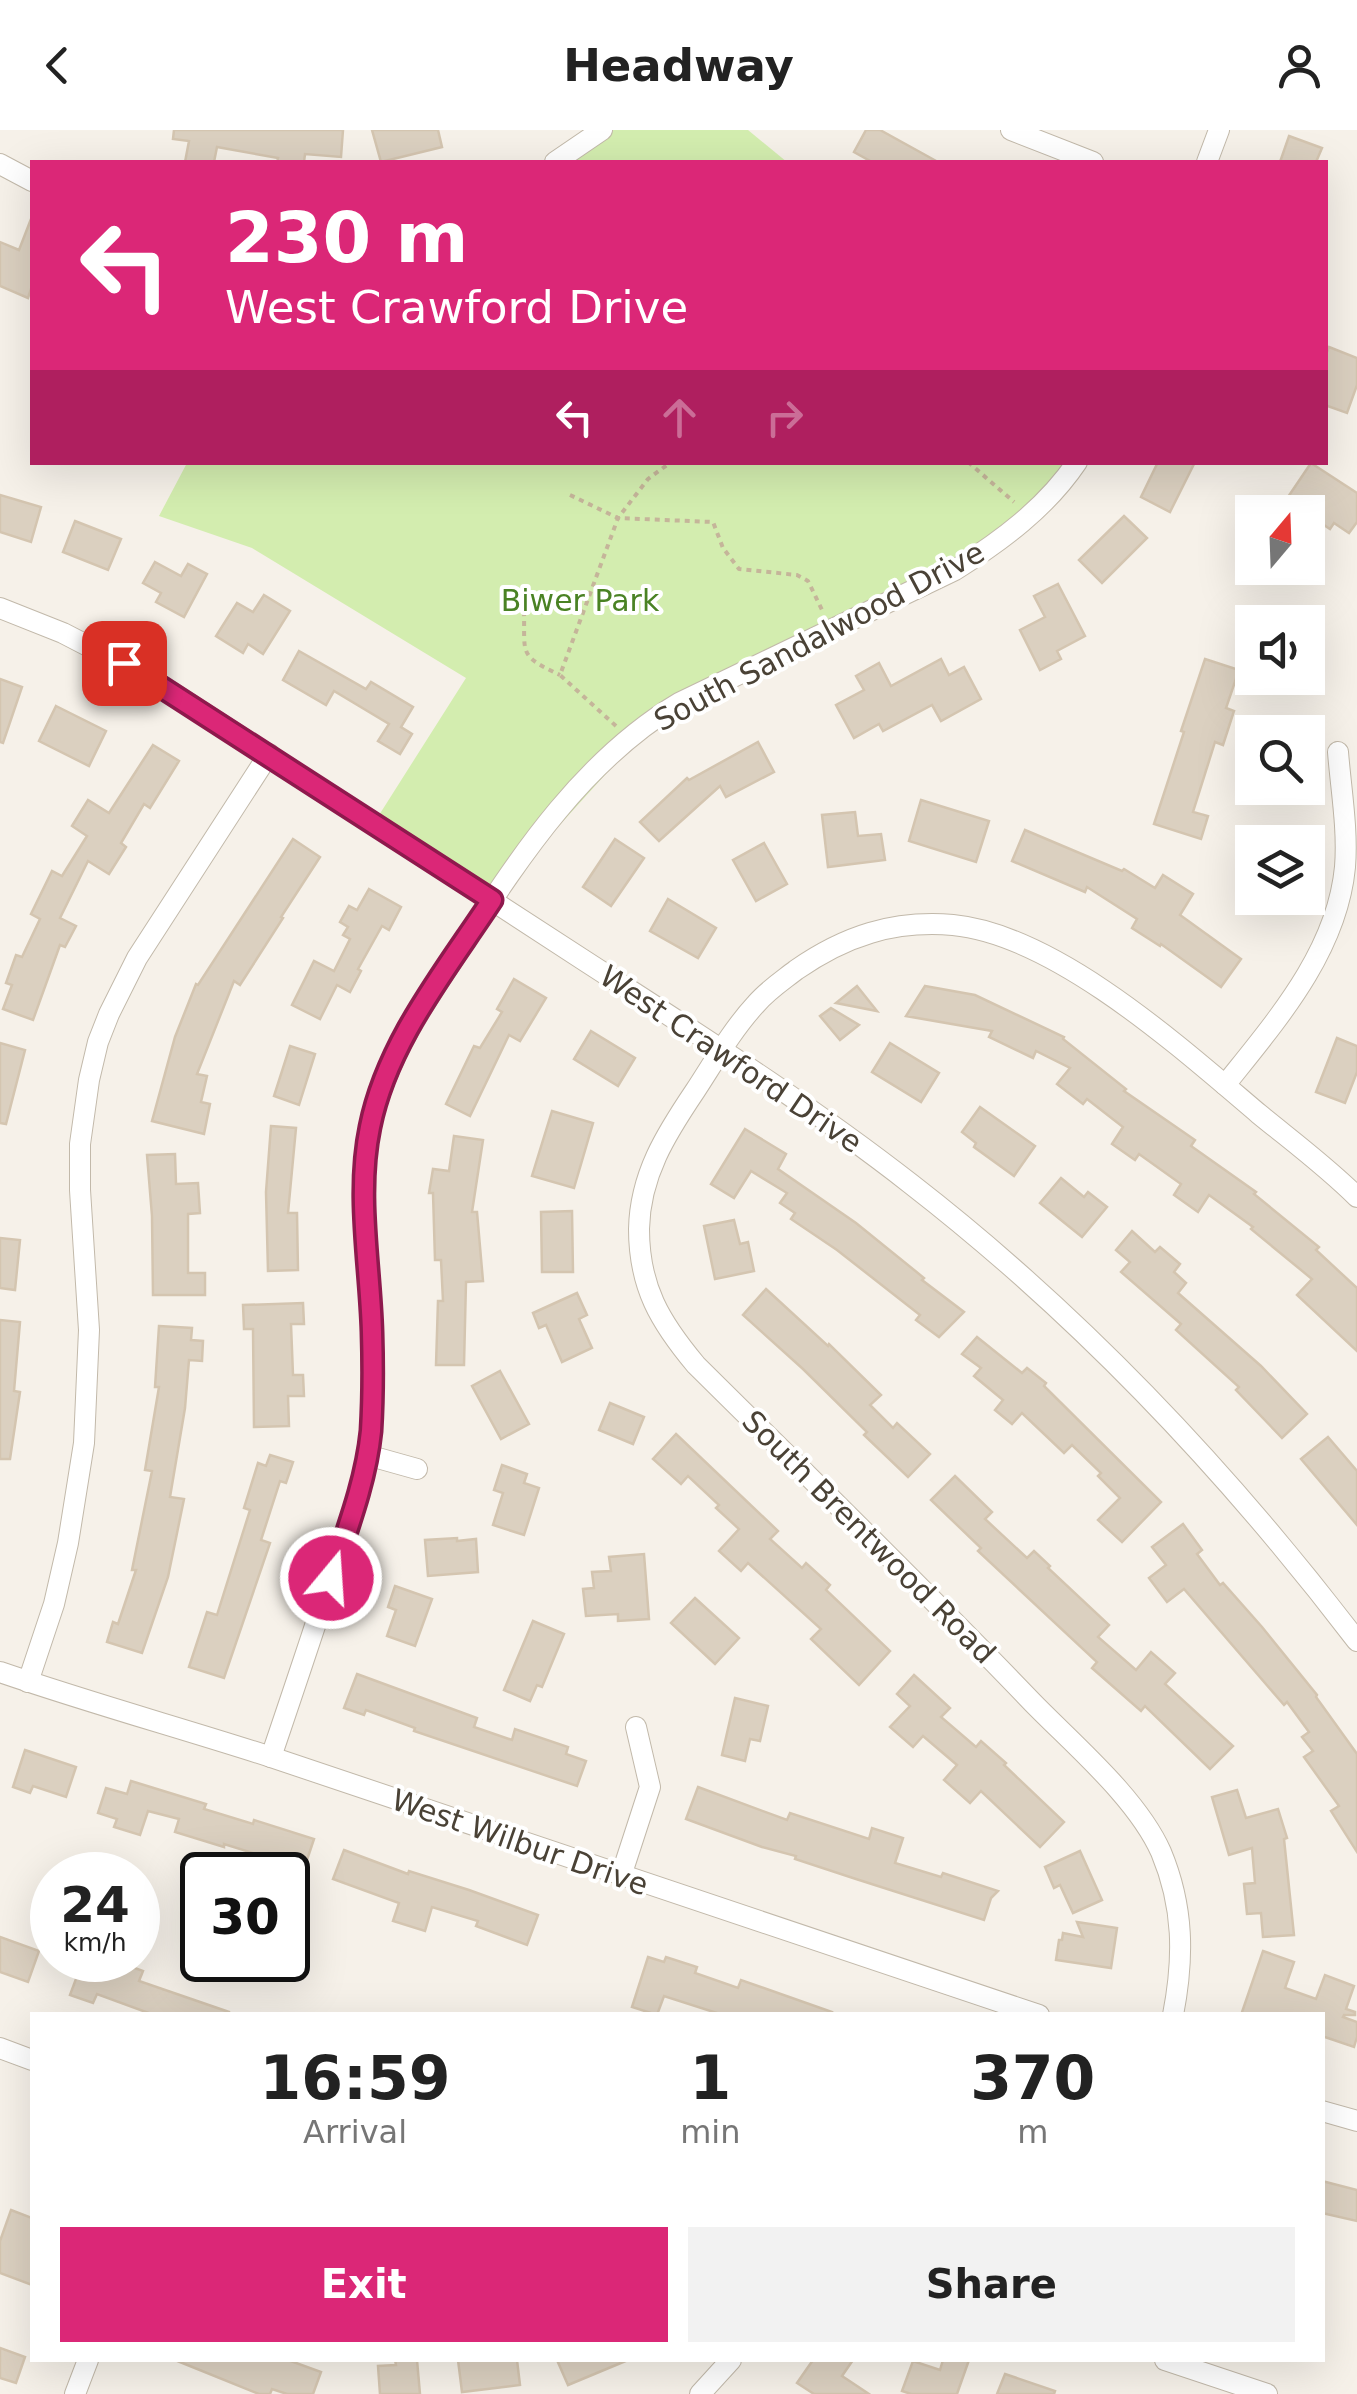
<!DOCTYPE html>
<style>
body{margin:0;font-family:"DejaVu Sans",sans-serif;background:#f2f2f2;color:#222;height:100vh;display:flex;flex-direction:column;font-size:38px;white-space:nowrap}
*{box-sizing:border-box;margin:0}
p{font-size:32px;color:#767676}
.icon{flex:none;width:55px;height:55px;fill:none;stroke:currentColor;stroke-width:2;stroke-linecap:round;stroke-linejoin:round}
.map{position:relative;flex:1;overflow:hidden}
.panel{position:absolute;left:30px;top:1882px;width:1295px;height:350px;display:flex;flex-direction:column;background:#fff;border-radius:0px;box-shadow:0 10px 40px #0002}
.panel>*{flex:none}
.top-card{position:absolute;left:30px;top:30px;width:1298px;height:305px;border-radius:0px;box-shadow:0 10px 40px #0002;background:#db2777;color:#fff;overflow:hidden}
.needle{width:65px;rotate:19deg}
.controls{position:absolute;left:1235px;top:365px;display:grid;gap:20px}
.controls a{display:grid;place-items:center;width:90px;height:90px;border-radius:0px;background:#fff;box-shadow:0 10px 40px #0002;font-size:50px}
.speed{position:absolute;left:30px;top:1722px;display:flex;gap:20px;font-size:50px;font-weight:700;text-align:center}
.speed>*{display:grid;place-content:center;width:130px;height:130px;border-radius:50%;background:#fff;box-shadow:0 10px 40px #0002;line-height:1}
.speed small{font-size:25px;font-weight:400}
.speed .limit{border:5px solid #111;border-radius:15px;background:#fff;color:#111}
.pin{position:absolute;display:grid;place-items:center;width:85px;height:85px;color:#fff;margin:-42px;border-radius:20px;box-shadow:0 5px 15px #0006}
.me{position:absolute;width:110px;margin:-55px;rotate:18deg;stroke-linejoin:round;filter:drop-shadow(0 0 8px #0008)}
.turn{display:flex;align-items:center;gap:35px;height:210px;padding:0 30px;font-size:45px}
.turn .icon{width:130px;height:130px;stroke-width:2.5}
.turn b{display:block;font-size:70px;line-height:85px}
.lanes{display:flex;align-items:center;height:95px;padding:0 30px;background:#0003;justify-content:center;gap:50px;direction:ltr}
.lanes .off{opacity:.35}
.eta{display:flex;justify-content:space-evenly;align-items:center;height:170px;text-align:center}
.eta b{font-size:60px;font-weight:700;line-height:70px}
.action{display:flex;gap:20px;margin-top:auto;padding:20px 30px}
.action a{flex:1;height:115px;border-radius:0px;background:#db2777;color:#fff;font-size:40px;font-weight:700;line-height:115px;text-align:center}
.action a+a{background:#f2f2f2;color:#222}
header{display:flex;justify-content:space-between;align-items:center;height:130px;padding:0 30px;background:#fff;font-size:45px;font-weight:700}
.map>svg:first-child{display:block}
</style>
<header><svg class="icon" aria-label="back" viewBox="0 0 24 24"><path d="M15 5l-7 7 7 7"/></svg>Headway<svg class="icon" aria-label="person" viewBox="0 0 24 24"><circle cx="12" cy="8" r="4"/><path d="M4 21q1-7 8-7t8 7"/></svg></header>
<div class="map">
<svg width="1357" height="2264" viewBox="0 0 1357 2264">
<rect width="100%" height="100%" fill="#f6f1e9"/>
<!-- green -->
<g fill="#d3edaf">
<polygon points="602,0 748,0 787,32 555,32"/>
<polygon points="187,333 1077,333 1072,340 937,448 659,585 492,770 374,693 466,548 252,418 159,386"/>
</g>
<!-- building -->
<g fill="#dbd0c0" stroke="#d4c5b0" stroke-width="2.5">
<polygon points="174,0 343,0 341,27 305,24 304,32 277,32 278,28 217,17 214,32 185,32 189,11 173,9"/>
<polygon points="372,0 438,0 442,17 381,32"/>
<polygon points="866,0 880,0 938,32 872,32 854,22"/>
<polygon points="1289,6 1322,18 1316,32 1280,32"/>
<polygon points="31,89 32,156 28,168 0,156 0,112 19,120"/>
<polygon points="1329,217 1357,228 1357,255 1347,283 1325,275 1325,227"/>
<polygon points="1158,332 1195,332 1170,382 1141,367"/>
<polygon points="1311,333 1357,363 1357,392 1349,403 1334,393 1330,399 1286,370"/>
<polygon points="0,365 41,377 31,412 0,402"/>
<polygon points="1124,386 1147,408 1102,453 1079,430"/>
<polygon points="75,391 121,409 108,440 63,422"/>
<polygon points="155,432 181,446 188,434 207,444 184,487 156,472 161,463 143,453"/>
<polygon points="1058,454 1085,506 1057,521 1061,529 1040,540 1020,500 1045,487 1034,466"/>
<polygon points="264,465 290,481 263,524 248,514 243,523 216,506 237,473 253,482"/>
<polygon points="299,521 366,559 371,552 413,577 401,597 412,604 400,624 378,611 389,594 334,561 326,575 283,550"/>
<polygon points="941,529 949,545 964,537 981,569 941,591 932,575 883,601 879,594 854,608 836,575 864,560 856,546 879,533 891,556"/>
<polygon points="1205,529 1239,540 1226,578 1234,581 1223,615 1215,612 1193,682 1208,686 1201,709 1154,694 1184,602 1181,601"/>
<polygon points="0,549 22,557 3,613 0,612"/>
<polygon points="56,576 106,601 89,636 39,611"/>
<polygon points="758,612 774,642 726,667 720,656 659,711 640,692 687,648 689,650"/>
<polygon points="153,615 179,631 150,678 144,674 121,713 126,717 109,744 88,731 60,788 76,796 65,817 60,815 33,890 3,879 12,855 6,853 16,825 22,827 40,789 31,784 52,741 62,746 87,706 72,696 88,670 109,683"/>
<polygon points="921,670 989,691 976,732 909,711"/>
<polygon points="855,682 858,706 881,704 885,730 828,737 822,685"/>
<polygon points="1025,700 1122,741 1124,739 1155,758 1163,745 1193,764 1180,785 1241,829 1221,857 1161,814 1160,816 1132,798 1137,789 1087,757 1085,762 1012,731"/>
<polygon points="293,709 320,727 281,787 283,788 240,855 234,851 197,944 207,946 201,972 210,974 204,1004 152,991 175,907 196,854 198,855"/>
<polygon points="615,709 644,728 611,776 583,757"/>
<polygon points="764,713 787,754 756,771 733,730"/>
<polygon points="369,759 401,777 389,800 382,796 358,839 361,841 350,862 337,855 320,889 292,875 314,831 334,841 350,809 343,805 348,797 340,792 349,776 357,780"/>
<polygon points="668,769 716,798 698,828 650,801"/>
<polygon points="514,849 546,868 520,911 509,905 470,986 446,974 474,916 480,918 502,882 497,879"/>
<polygon points="857,856 877,881 836,873"/>
<polygon points="925,856 975,865 1064,907 1063,909 1126,959 1124,961 1195,1010 1191,1016 1256,1062 1254,1064 1319,1117 1316,1120 1357,1158 1357,1221 1297,1165 1312,1149 1251,1099 1253,1097 1209,1065 1198,1082 1174,1065 1181,1054 1139,1024 1135,1030 1112,1014 1123,997 1087,969 1083,974 1057,954 1070,938 1036,921 1033,928 989,907 992,901 906,886"/>
<polygon points="831,878 859,895 840,910 820,886"/>
<polygon points="591,901 635,928 618,956 574,929"/>
<polygon points="1337,908 1357,916 1357,942 1345,973 1316,962"/>
<polygon points="0,913 25,920 6,994 0,993"/>
<polygon points="890,913 939,943 921,972 872,942"/>
<polygon points="290,916 315,924 299,975 274,966"/>
<polygon points="980,977 1035,1016 1014,1046 974,1017 976,1013 962,1002"/>
<polygon points="552,981 593,993 574,1058 532,1046"/>
<polygon points="271,996 296,998 288,1083 297,1083 298,1140 268,1141 266,1062"/>
<polygon points="745,999 786,1024 778,1039 856,1093 924,1148 922,1150 964,1182 939,1207 916,1190 920,1185 837,1120 791,1089 795,1083 780,1073 787,1063 751,1041 734,1068 711,1054"/>
<polygon points="454,1006 483,1010 472,1082 477,1082 483,1151 466,1152 464,1235 436,1235 438,1171 443,1171 441,1130 435,1130 433,1063 429,1063 433,1039 449,1041"/>
<polygon points="175,1024 176,1054 198,1053 200,1083 188,1084 188,1143 205,1143 205,1165 153,1165 152,1086 147,1025"/>
<polygon points="1061,1048 1084,1067 1088,1062 1107,1077 1082,1107 1040,1073"/>
<polygon points="572,1081 573,1142 542,1142 541,1082"/>
<polygon points="734,1090 740,1114 748,1112 754,1141 715,1149 704,1096"/>
<polygon points="1132,1101 1155,1122 1160,1117 1180,1134 1174,1142 1186,1153 1178,1163 1261,1236 1307,1284 1282,1308 1236,1260 1239,1257 1176,1200 1181,1194 1121,1142 1130,1132 1116,1120"/>
<polygon points="0,1108 20,1110 15,1160 0,1158"/>
<polygon points="766,1159 828,1216 829,1214 881,1265 870,1275 893,1298 897,1293 930,1324 908,1347 864,1305 867,1302 803,1239 743,1185"/>
<polygon points="577,1163 587,1185 579,1189 592,1218 562,1232 546,1195 539,1198 533,1183"/>
<polygon points="303,1173 304,1194 291,1194 293,1245 303,1245 304,1266 288,1266 289,1296 254,1297 253,1199 244,1199 243,1175"/>
<polygon points="0,1190 20,1192 14,1261 20,1262 10,1329 0,1329"/>
<polygon points="159,1196 192,1198 191,1210 203,1211 202,1231 189,1230 185,1278 170,1367 184,1369 168,1447 142,1523 107,1512 113,1492 118,1494 136,1440 132,1440 152,1341 145,1340 159,1257 155,1257"/>
<polygon points="977,1207 1022,1243 1027,1238 1046,1253 1044,1256 1161,1372 1122,1412 1098,1390 1120,1368 1098,1346 1101,1343 1072,1315 1064,1323 1022,1283 1012,1294 995,1280 1003,1270 974,1246 981,1238 962,1224"/>
<polygon points="500,1241 529,1294 501,1309 472,1256"/>
<polygon points="610,1273 644,1287 633,1314 599,1300"/>
<polygon points="676,1304 778,1401 770,1409 802,1438 806,1433 830,1455 826,1460 890,1521 859,1555 811,1509 821,1499 748,1433 741,1441 719,1421 739,1399 716,1378 719,1375 688,1346 681,1354 653,1329"/>
<polygon points="1328,1307 1357,1341 1357,1395 1301,1329"/>
<polygon points="270,1325 293,1332 286,1353 280,1351 261,1410 270,1413 224,1548 189,1537 207,1482 217,1485 250,1380 244,1378 258,1333 266,1336"/>
<polygon points="502,1335 527,1344 524,1353 539,1358 524,1405 493,1395 503,1363 494,1360"/>
<polygon points="955,1346 992,1382 985,1389 1027,1428 1034,1421 1050,1436 1048,1438 1109,1495 1098,1507 1136,1540 1151,1522 1175,1543 1165,1554 1233,1616 1210,1639 1145,1576 1141,1581 1092,1538 1097,1532 978,1421 981,1418 931,1370"/>
<polygon points="1183,1394 1202,1420 1197,1424 1220,1455 1223,1453 1262,1497 1317,1565 1316,1567 1357,1624 1357,1722 1331,1681 1339,1676 1304,1627 1313,1621 1302,1607 1309,1602 1287,1572 1284,1575 1184,1459 1167,1472 1149,1448 1166,1435 1152,1417"/>
<polygon points="457,1408 457,1411 476,1409 478,1442 428,1446 425,1410"/>
<polygon points="644,1424 649,1489 618,1491 618,1484 586,1486 583,1459 594,1458 592,1442 611,1441 609,1427"/>
<polygon points="395,1456 432,1469 415,1516 387,1506 396,1480 388,1477"/>
<polygon points="695,1468 739,1508 715,1534 671,1493"/>
<polygon points="533,1491 564,1504 542,1557 537,1555 530,1571 504,1560"/>
<polygon points="357,1544 477,1588 474,1597 512,1610 515,1599 568,1617 566,1624 586,1631 577,1656 414,1601 415,1598 366,1580 364,1585 344,1578"/>
<polygon points="914,1545 950,1578 941,1587 976,1617 981,1611 1006,1633 1004,1635 1064,1692 1040,1717 981,1661 970,1673 944,1650 957,1635 923,1606 913,1617 890,1597 910,1576 897,1564"/>
<polygon points="735,1568 768,1576 760,1611 750,1609 745,1631 722,1625"/>
<polygon points="25,1620 76,1637 66,1667 33,1656 30,1663 13,1657"/>
<polygon points="131,1651 206,1674 204,1679 253,1694 254,1690 314,1709 304,1739 224,1714 224,1717 175,1702 179,1689 148,1681 140,1705 114,1697 117,1689 98,1683 106,1658 127,1664"/>
<polygon points="698,1657 787,1690 790,1683 869,1709 872,1698 903,1708 895,1733 941,1747 943,1743 998,1761 991,1768 984,1790 856,1749 795,1729 796,1726 762,1717 686,1689"/>
<polygon points="1237,1660 1246,1688 1278,1679 1287,1708 1284,1709 1294,1805 1263,1807 1261,1783 1247,1784 1244,1754 1255,1753 1252,1718 1229,1725 1212,1667"/>
<polygon points="344,1720 408,1744 409,1741 469,1760 538,1785 527,1815 476,1796 478,1791 432,1777 425,1801 393,1791 399,1773 333,1749"/>
<polygon points="1080,1721 1102,1770 1073,1783 1060,1755 1054,1758 1045,1737"/>
<polygon points="1077,1792 1117,1798 1111,1838 1056,1830 1059,1810 1062,1810 1063,1803 1083,1807"/>
<polygon points="0,1807 39,1821 28,1852 0,1842"/>
<polygon points="1263,1821 1294,1832 1285,1858 1316,1869 1325,1845 1354,1856 1346,1879 1355,1882 1355,1885 1344,1885 1343,1887 1357,1892 1357,1907 1354,1917 1322,1906 1322,1885 1241,1885"/>
<polygon points="648,1827 664,1832 666,1827 697,1837 695,1843 738,1858 741,1850 832,1882 831,1885 723,1885 664,1866 657,1885 632,1877"/>
<polygon points="83,1830 113,1830 143,1841 139,1851 229,1882 229,1885 154,1885 97,1864 93,1873 70,1865"/>
<polygon points="1322,2051 1357,2060 1357,2091 1322,2083"/>
<polygon points="11,2080 32,2088 32,2155 0,2143 0,2111"/>
<polygon points="0,2218 25,2227 16,2253 0,2248"/>
<polygon points="175,2230 288,2230 321,2242 313,2264 287,2264 272,2259 270,2264 259,2264"/>
<polygon points="395,2230 417,2230 420,2264 380,2264 378,2236 396,2235"/>
<polygon points="458,2230 517,2230 520,2255 462,2262"/>
<polygon points="557,2230 628,2230 568,2255"/>
<polygon points="813,2230 853,2230 842,2246 869,2264 814,2264 797,2253"/>
<polygon points="943,2230 969,2230 957,2264 911,2264 902,2261 913,2231 940,2240"/>
<polygon points="1005,2244 1055,2261 1054,2264 997,2264"/>
</g>
<g fill="none" stroke-linecap="round" stroke-linejoin="round">
<defs>
<g id="minor">
<polyline points="1011,0 1093,32"/>
<polyline points="555,32 602,0"/>
<polyline points="1207,32 1219,0"/>
<polyline points="0,34 32,51"/>
<path d="M0,478L63,503L150,548C294,641 438,735 582,829C693,901 806,972 911,1054C1080,1185 1228,1342 1357,1511"/>
<path d="M1225,955C1276,891 1337,822 1345,737C1348,699 1341,660 1338,622"/>
<polyline points="367,1325 417,1339"/>
<path d="M0,1542C90,1573 181,1598 271,1627L1039,1885"/>
<polyline points="28,1552 54,1474 68,1413 84,1313 89,1200 80,1060 80,1014 89,950 98,912 109,884 137,828 269,624"/>
<path d="M271,1627C292,1565 313,1503 333,1441C348,1396 366,1350 371,1302C376,1245 371,1186 367,1129C365,1096 362,1063 365,1030C373,946 419,882 464,813C522,723 585,629 679,573L955,440C1001,411 1046,378 1077,332"/>
<polyline points="621,1746 650,1657 636,1597"/>
<path d="M1173,1885C1184,1828 1184,1777 1161,1722C1137,1668 1074,1615 1033,1573C923,1458 809,1347 696,1235C660,1192 639,1157 639,1099C640,1045 666,1004 695,961C714,932 732,900 756,874C768,860 782,851 796,840C845,806 893,790 953,795C1056,805 1181,918 1259,984C1292,1011 1327,1037 1357,1067"/>
<polyline points="0,1918 32,1930"/>
<polyline points="1322,1981 1357,1991"/>
<polyline points="1165,2230 1267,2264"/>
<polyline points="75,2264 88,2230"/>
<polyline points="700,2264 731,2230"/>
</g>
</defs>
<!-- minor casing -->
<use href="#minor" stroke="#c2b9aa" stroke-width="22"/>
<!-- path -->
<g stroke="#c5b59a" stroke-width="4" stroke-dasharray="5 5" stroke-linecap="butt">
<polyline points="968,332 1014,372"/>
<polyline points="570,365 618,388 713,392 723,418 739,439 797,445 808,451 822,480"/>
<path d="M524,481C525,525 518,525 560,545"/>
<polyline points="616,596 560,545 618,388 648,349 671,332"/>
</g>
<!-- minor -->
<use href="#minor" stroke="#fff" stroke-width="20"/>
</g>
<g fill="none" stroke-linecap="round" stroke-linejoin="round">
<defs>
<path id="route" d="M124,533L492,770C446,840 387,912 370,997C356,1064 370,1134 372,1202C373,1234 373,1268 371,1301C366,1351 347,1400 331,1448"/>
</defs>
<!-- route casing -->
<use href="#route" stroke="#8e194d" stroke-width="25"/>
<!-- route -->
<use href="#route" stroke="#db2777" stroke-width="18"/>
</g>
<g text-anchor="middle" dominant-baseline="central" stroke-width="8" stroke-linejoin="round" paint-order="stroke">
<!-- park labels -->
<g font-size="30" fill="#4a8224" stroke="#fff">
<text x="580" y="470">Biwer Park</text>
</g>
<!-- street labels -->
<g font-size="30" fill="#4a4236" stroke="#fff">
<text transform="translate(819 506) rotate(-28)">South Sandalwood Drive</text>
<text transform="translate(731 929) rotate(34)">West Crawford Drive</text>
<text transform="translate(869 1407) rotate(45)">South Brentwood Road</text>
<text transform="translate(520 1712) rotate(19)">West Wilbur Drive</text>
</g>
</g>
</svg>
<div class="controls">
<a><svg class="needle" viewBox="-14 -14 28 28"><path d="M0-13l5 13h-10z" fill="#e53935"/><path d="M0 13l5-13h-10z" fill="#767676"/></svg></a>
<a><svg class="icon" aria-label="sound" viewBox="0 0 24 24"><path d="M4 9h4l5-4v14l-5-4H4zM17 9q2 3 0 6"/></svg></a>
<a><svg class="icon" aria-label="search" viewBox="0 0 24 24"><circle cx="10" cy="10" r="6"/><path d="M15 15l6 6"/></svg></a>
<a><svg class="icon" aria-label="layers" viewBox="0 0 24 24"><path d="M12 4l9 5-9 5-9-5zM3 14l9 5 9-5"/></svg></a>
</div>
<div class="speed"><div>24<small>km/h</small></div><div class="limit">30</div></div>
<div class="pin" style="left:124px;top:533px;background:#d93025"><svg class="icon" aria-label="arrive" viewBox="0 0 24 24"><path d="M6 21V4h12l-3 4 3 4H6"/></svg></div>
<svg class="me" style="left:331px;top:1448px" viewBox="-20 -20 40 40"><circle r="17" fill="#db2777" stroke="#fff" stroke-width="3"/><path d="M0-11L8 9 0 5-8 9z" fill="#fff"/></svg>
<div class="top-card">
<div class="turn"><svg class="icon" aria-label="left" viewBox="0 0 24 24"><path d="M17 20v-9H6M10 6l-5 5 5 5"/></svg><div><b>230 m</b>West Crawford Drive</div></div>
<div class="lanes"><svg class="icon" aria-label="left" viewBox="0 0 24 24"><path d="M17 20v-9H6M10 6l-5 5 5 5"/></svg><svg class="icon off" aria-label="ahead" viewBox="0 0 24 24"><path d="M12 20V5M6 11l6-6 6 6"/></svg><svg class="icon off" aria-label="right" viewBox="0 0 24 24"><path d="M7 20v-9h11M14 6l5 5-5 5"/></svg></div>
</div>
<section class="panel">
<div class="eta">
<div><b>16:59</b><p>Arrival</p></div>
<div><b>1</b><p>min</p></div>
<div><b>370</b><p>m</p></div>
</div>
<div class="action"><a>Exit</a><a>Share</a></div>
</section>
</div>
